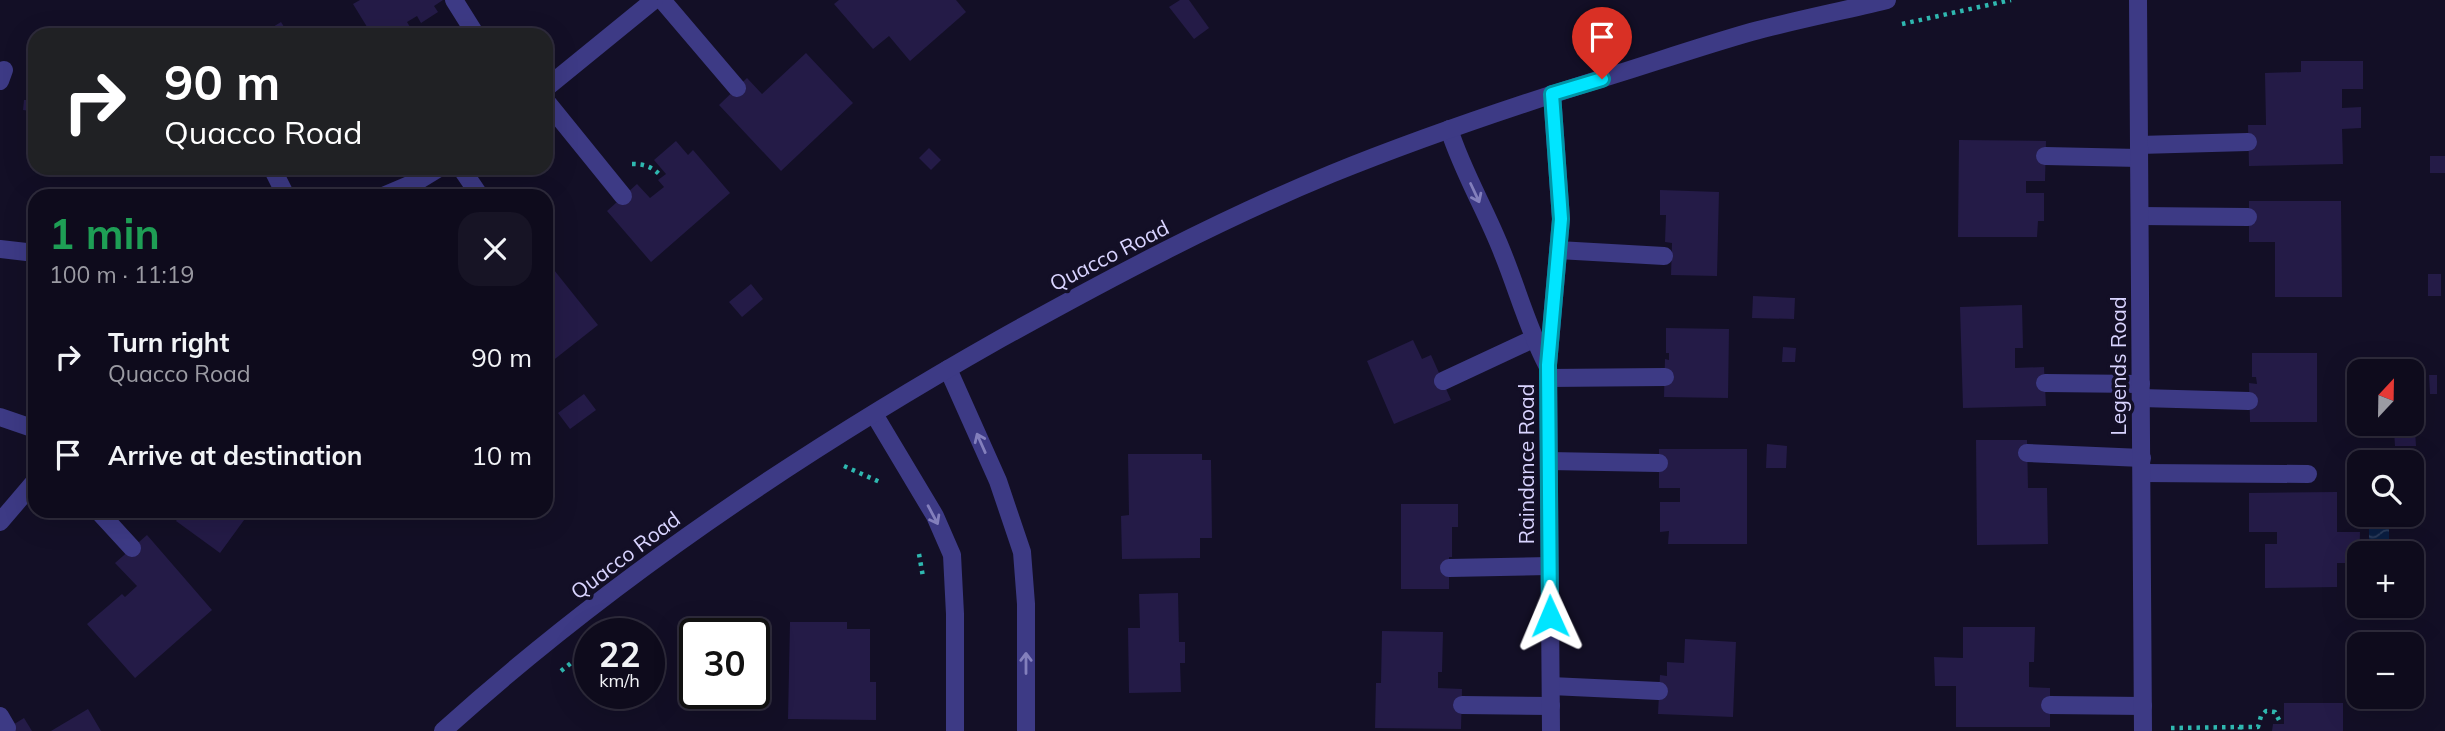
<!DOCTYPE html>
<meta charset="utf-8">
<style>
body{margin:0;font-family:Mulish,sans-serif;background:#171425;color:#f1f3f6;height:100vh;display:flex;flex-direction:column;font-size:26px;white-space:nowrap}
*{box-sizing:border-box;margin:0}
p{font-size:23px;color:#9b9ba3}
.icon{flex:none;width:38px;height:38px;fill:none;stroke:currentColor;stroke-width:2;stroke-linecap:round;stroke-linejoin:round}
.map{position:relative;flex:1;overflow:hidden}
.side{position:absolute;left:28px;top:189px;width:525px;height:329px;display:flex;flex-direction:column;background:#0e0b1c;border-radius:21px;box-shadow:0 7px 28px #0002,0 0 0 2px #2e2b3b}
.side>*{flex:none}
.guide{position:absolute;left:28px;top:28px;width:525px;height:147px;border-radius:21px;box-shadow:0 7px 28px #0002,0 0 0 2px #2e2b3b;background:#202124;color:#fff;overflow:hidden}
.needle{width:46px;rotate:22deg}
.tools{position:absolute;left:2347px;top:359px;display:grid;gap:14px}
.tools a{display:grid;place-items:center;width:77px;height:77px;border-radius:14px;background:#0e0b1c;box-shadow:0 7px 28px #0002,0 0 0 2px #2e2b3b;font-size:35px}
.speed{position:absolute;left:574px;top:618px;display:flex;gap:14px;font-size:35px;font-weight:700;text-align:center}
.speed>*{display:grid;place-content:center;width:91px;height:91px;border-radius:50%;background:#0e0b1c;box-shadow:0 7px 28px #0002,0 0 0 2px #2e2b3b;line-height:1}
.speed small{font-size:18px;font-weight:400}
.speed .limit{border:4px solid #111;border-radius:10px;background:#fff;color:#111}
.pin{position:absolute;display:grid;place-items:center;width:60px;height:60px;color:#fff;margin:-72px -30px;border-radius:50% 50% 50% 0;rotate:-45deg;box-shadow:0 0 7px #0007}
.pin .icon{rotate:45deg}
.me{position:absolute;width:77px;margin:-38px;rotate:359deg;stroke-linejoin:round;filter:drop-shadow(0 0 5px #0008)}
.turn{display:flex;align-items:center;gap:24px;height:147px;padding:0 21px;font-size:32px}
.turn .icon{width:91px;height:91px;stroke-width:2.5}
.turn b{display:block;font-size:49px;line-height:60px}
.round{display:grid;place-items:center;flex:none;width:74px;height:74px;border-radius:21px;background:#171425}
.headline{display:flex;align-items:center;justify-content:space-between;height:119px;padding:0 21px}
h1{font-size:42px;font-weight:700;line-height:52px;color:#1e9e55}
ul{padding:0;list-style:none}
li{display:flex;align-items:center;gap:21px;height:98px;padding:0 21px}
li div{flex:1}
li b{display:block;font-size:26px}
li em{font-style:normal}
.map>svg:first-child{display:block}
</style>
<div class="map">
<svg width="2445" height="731" viewBox="0 0 2445 731">
<defs>
<pattern id="water-waves" width="16" height="10" patternUnits="userSpaceOnUse" patternTransform="scale(1.75)"><rect width="16" height="10" fill="#0a1f44"/><path d="M0 5q4-4 8 0t8 0" fill="none" stroke="#2d3f60"/></pattern>
</defs>
<rect width="100%" height="100%" fill="#130f26"/>
<!-- water -->
<rect fill="url(#water-waves)" x="2369" y="515" width="20" height="34"/>
<!-- building -->
<g fill="#241b47">
<polygon points="360,0 443,0 434,6 438,12 421,23 417,16 407,22 415,35 372,35 353,4"/>
<polygon points="839,0 956,0 966,12 910,61 889,36 873,49 834,4"/>
<polygon points="1180,0 1189,0 1209,28 1194,39 1169,7"/>
<polygon points="281,22 289,35 260,35"/>
<polygon points="806,53 853,103 781,171 719,105 747,78 762,94"/>
<polygon points="2301,61 2363,61 2363,89 2342,89 2342,108 2361,107 2361,128 2342,129 2343,164 2249,166 2248,125 2266,125 2265,73 2301,72"/>
<polygon points="33,67 35,68 35,129 29,128 31,111 23,110 24,100 29,100"/>
<polygon points="1959,140 2046,141 2045,181 2026,181 2026,193 2044,193 2044,221 2038,221 2037,237 1958,237"/>
<polygon points="676,141 688,155 693,150 730,193 651,262 607,211 637,184 650,198 664,187 658,180 666,174 654,160"/>
<polygon points="929,148 941,160 931,170 919,158"/>
<rect x="2430" y="156" width="15" height="17"/>
<polygon points="1660,190 1719,192 1717,276 1671,275 1672,243 1665,242 1666,215 1660,215"/>
<polygon points="2249,201 2341,201 2342,297 2275,297 2275,242 2249,242"/>
<polygon points="546,260 598,325 546,366"/>
<rect x="2428" y="274" width="13" height="22"/>
<polygon points="751,284 763,299 742,317 729,302"/>
<polygon points="1753,296 1795,298 1794,319 1752,318"/>
<polygon points="2022,305 2023,348 2015,348 2015,368 2044,367 2046,406 1963,408 1960,307"/>
<polygon points="1666,328 1729,329 1728,398 1664,397 1665,359 1669,360 1669,353 1666,353"/>
<polygon points="1413,340 1422,359 1431,355 1451,400 1394,424 1367,361"/>
<polygon points="1783,347 1796,348 1795,362 1782,362"/>
<polygon points="2252,353 2317,353 2317,422 2250,422 2249,383 2257,384 2256,377 2252,377"/>
<polygon points="2429,375 2437,375 2437,394 2430,394"/>
<polygon points="584,394 596,410 570,429 558,413"/>
<polygon points="2415,429 2416,446 2395,446 2394,430"/>
<polygon points="1976,440 2027,440 2028,488 2047,488 2048,544 1977,545"/>
<polygon points="1767,444 1787,446 1786,468 1766,468"/>
<polygon points="1659,449 1747,449 1747,544 1668,544 1669,531 1660,532 1660,502 1680,502 1680,488 1659,488"/>
<polygon points="1128,454 1202,454 1202,460 1211,460 1212,538 1200,538 1200,558 1122,559 1121,516 1129,515"/>
<polygon points="2337,492 2337,532 2360,532 2359,563 2337,563 2337,587 2265,588 2265,544 2277,544 2277,532 2249,532 2249,493"/>
<polygon points="1401,504 1458,504 1458,527 1452,527 1452,557 1449,557 1449,589 1401,589"/>
<polygon points="184,511 261,511 254,520 247,516 220,553 176,521"/>
<polygon points="147,535 212,610 135,678 87,624 122,594 125,597 137,586 115,563"/>
<polygon points="1178,593 1179,642 1185,642 1185,663 1180,663 1181,692 1129,693 1128,628 1140,628 1139,594"/>
<polygon points="790,622 847,622 847,629 870,629 870,682 876,682 876,720 788,719"/>
<polygon points="1963,627 2035,627 2034,662 2029,662 2029,687 2050,688 2050,727 1956,727 1956,686 1935,686 1934,657 1963,658"/>
<polygon points="1382,631 1443,632 1442,672 1438,672 1438,688 1462,689 1461,729 1375,728 1376,683 1381,683"/>
<polygon points="1685,639 1736,642 1733,717 1658,714 1660,675 1667,676 1667,662 1684,663"/>
<polygon points="2284,703 2343,703 2343,731 2272,731 2273,724 2284,724"/>
<polygon points="88,709 101,731 51,731"/>
<polygon points="24,718 32,731 3,731"/>
</g>
<g fill="none" stroke-linecap="round" stroke-linejoin="round">
<!-- path -->
<g stroke="#2fb8b0" stroke-width="4.5" stroke-dasharray="3.5 5" stroke-linecap="butt">
<polyline points="1902,24 2011,0"/>
<path d="M632,164C645,164 653,167 662,177"/>
<polyline points="844,466 882,483"/>
<polyline points="919,554 923,577"/>
<polyline points="561,671 590,648"/>
<polyline points="2240,727 2258,727 2261,716 2266,711 2275,712 2281,724"/>
<polyline points="2171,728 2240,727 2240,731"/>
</g>
<!-- service -->
<g stroke="#3d3a85" stroke-width="18">
<polyline points="454,0 476,35"/>
<polyline points="662,0 737,88"/>
<polyline points="0,81 4,70"/>
<polyline points="546,101 623,196"/>
<polyline points="2139,145 2248,142"/>
<polyline points="2045,156 2139,158"/>
<polyline points="272,168 286,196"/>
<polyline points="461,168 480,196"/>
<polyline points="2140,216 2248,217"/>
<polyline points="1558,250 1664,256"/>
<polyline points="1548,378 1665,377"/>
<polyline points="1443,381 1533,339"/>
<polyline points="2045,383 2141,384"/>
<polyline points="2141,398 2249,401"/>
<polyline points="0,417 35,429"/>
<polyline points="2027,453 2142,458"/>
<polyline points="1549,461 1659,463"/>
<polyline points="2142,473 2308,474"/>
<polyline points="98,511 132,548"/>
<polyline points="1449,568 1549,566"/>
<polyline points="1551,686 1659,691"/>
<polyline points="1462,705 1551,706"/>
<polyline points="2050,705 2143,706"/>
<polyline points="0,716 7,728"/>
</g>
<!-- minor -->
<g stroke="#3d3a85" stroke-width="18">
<polyline points="2138,0 2143,731"/>
<polyline points="546,88 654,0"/>
<path d="M1449,129C1463,173 1487,212 1503,254C1518,291 1528,329 1547,365"/>
<polyline points="383,196 416,182 439,168"/>
<polyline points="0,249 35,253"/>
<polyline points="948,369 998,481 1022,552 1026,604 1026,731"/>
<polyline points="874,414 935,516 952,555 955,614 955,731"/>
<polyline points="0,522 35,481"/>
<polyline points="1551,731 1548,365 1561,219 1552,94"/>
</g>
<!-- tertiary -->
<path stroke="#3d3a85" stroke-width="18" d="M443,731C612,578 802,451 1000,339C1108,279 1217,221 1331,174C1427,135 1526,102 1626,71C1667,58 1709,44 1751,32C1796,20 1842,11 1887,0"/>
</g>
<!-- one-way arrows -->
<defs><path id="oneway-shaft" d="M-6 0H5M1.5-3L5.5 0L1.5 3" fill="none" stroke-width="1.6" stroke-linecap="round" stroke-linejoin="round" transform="scale(1.75)"/></defs>
<g stroke="#837fbc">
<use href="#oneway-shaft" transform="translate(1475 193) rotate(65)"/>
<use href="#oneway-shaft" transform="translate(981 443) rotate(-114)"/>
<use href="#oneway-shaft" transform="translate(933 515) rotate(62)"/>
<use href="#oneway-shaft" transform="translate(1026 663) rotate(-90)"/>
</g>
<g fill="none" stroke-linecap="round" stroke-linejoin="round">
<defs>
<polyline id="route" points="1550,616 1548,365 1561,219 1552,94 1602,79"/>
</defs>
<!-- route casing -->
<use href="#route" stroke="#0095a6" stroke-width="18"/>
<!-- route -->
<use href="#route" stroke="#00e5ff" stroke-width="12"/>
</g>
<g text-anchor="middle" dominant-baseline="central" stroke-width="7" stroke-linejoin="round" paint-order="stroke">
<!-- street labels -->
<g font-size="21" fill="#d9d4ff" stroke="#130f26">
<text transform="translate(1109 255) rotate(-27)">Quacco Road</text>
<text transform="translate(2118 366) rotate(-90)">Legends Road</text>
<text transform="translate(1526 464) rotate(-90)">Raindance Road</text>
<text transform="translate(625 555) rotate(-37)">Quacco Road</text>
</g>
</g>
</svg>
<div class="tools">
<a><svg class="needle" viewBox="-14 -14 28 28"><path d="M0-13l5 13h-10z" fill="#e53935"/><path d="M0 13l5-13h-10z" fill="#9b9ba3"/></svg></a>
<a><svg class="icon" aria-label="search" viewBox="0 0 24 24"><circle cx="10" cy="10" r="6"/><path d="M15 15l6 6"/></svg></a>
<a>+</a>
<a>−</a>
</div>
<div class="speed"><div>22<small>km/h</small></div><div class="limit">30</div></div>
<div class="pin" style="left:1602px;top:79px;background:#d93025"><svg class="icon" aria-label="arrive" viewBox="0 0 24 24"><path d="M6 21V4h12l-3 4 3 4H6"/></svg></div>
<svg class="me" style="left:1550px;top:616px" viewBox="-20 -20 40 40"><path d="M0-17L14 15 0 8-14 15z" fill="#00e5ff" stroke="#fff" stroke-width="4"/></svg>
<div class="guide">
<div class="turn"><svg class="icon" aria-label="right" viewBox="0 0 24 24"><path d="M7 20v-9h11M14 6l5 5-5 5"/></svg><div><b>90 m</b>Quacco Road</div></div>
</div>
<section class="side">
<div class="headline"><div><h1>1 min</h1><p>100 m · 11:19</p></div><a class="round"><svg class="icon" aria-label="close" viewBox="0 0 24 24"><path d="M6 6l12 12M18 6L6 18"/></svg></a></div>
<ul>
<li><svg class="icon" aria-label="right" viewBox="0 0 24 24"><path d="M7 20v-9h11M14 6l5 5-5 5"/></svg><div><b>Turn right</b><p>Quacco Road</p></div><em>90 m</em></li>
<li><svg class="icon" aria-label="arrive" viewBox="0 0 24 24"><path d="M6 21V4h12l-3 4 3 4H6"/></svg><div><b>Arrive at destination</b></div><em>10 m</em></li>
</ul>
</section>
</div>
